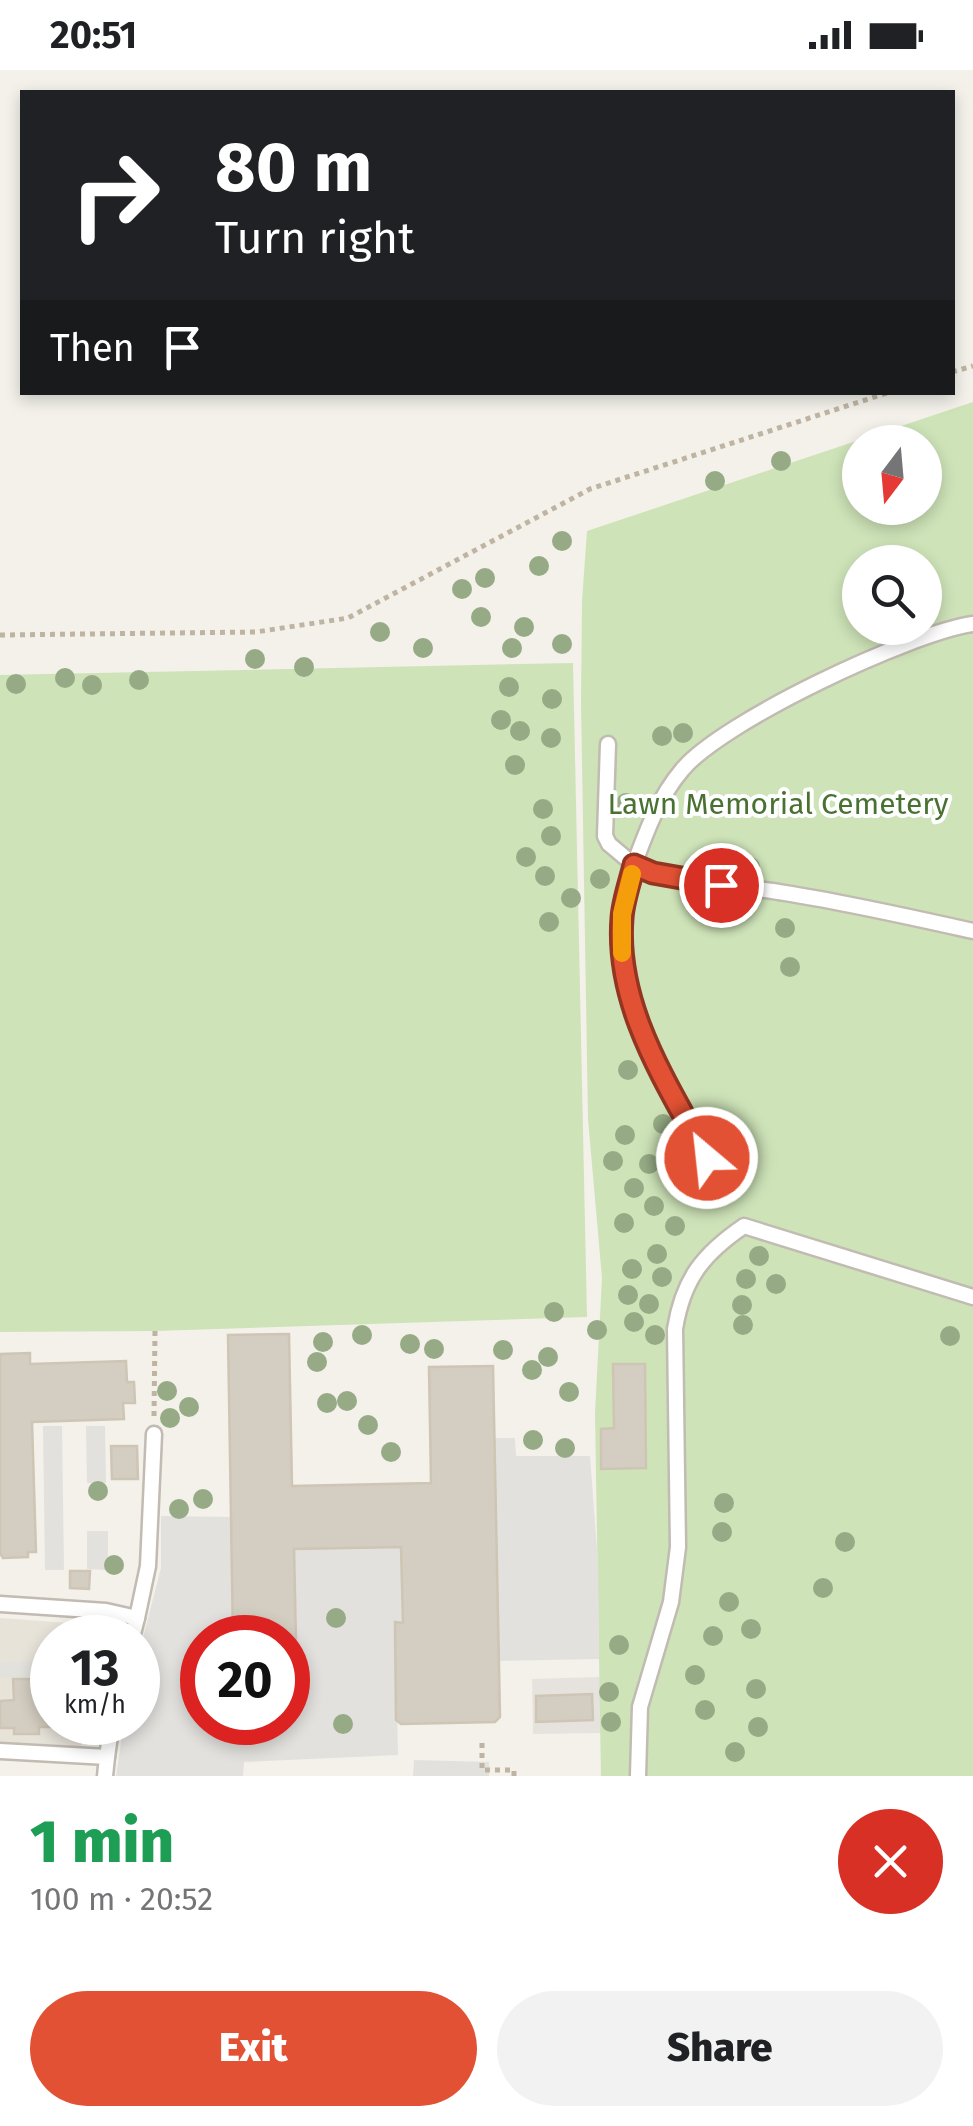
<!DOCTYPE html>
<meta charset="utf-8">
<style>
body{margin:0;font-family:"Fira Sans",sans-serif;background:#f2f2f2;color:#202124;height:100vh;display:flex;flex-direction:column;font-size:38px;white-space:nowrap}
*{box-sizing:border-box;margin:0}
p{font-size:32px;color:#757577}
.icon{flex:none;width:55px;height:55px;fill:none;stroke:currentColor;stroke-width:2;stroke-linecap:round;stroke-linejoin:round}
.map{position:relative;height:1706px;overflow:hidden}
.sheet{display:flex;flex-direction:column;background:#fff;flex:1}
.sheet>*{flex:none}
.hud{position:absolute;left:20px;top:20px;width:935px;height:305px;border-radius:0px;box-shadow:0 5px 15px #0003;background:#202124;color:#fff;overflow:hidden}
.needle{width:65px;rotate:196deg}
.buttons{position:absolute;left:842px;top:355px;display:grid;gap:20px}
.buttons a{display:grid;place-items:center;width:100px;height:100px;border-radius:50%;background:#fff;box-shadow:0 5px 15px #0003;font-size:50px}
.speed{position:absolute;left:30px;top:1545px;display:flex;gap:20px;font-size:50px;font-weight:700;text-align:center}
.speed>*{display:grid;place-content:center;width:130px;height:130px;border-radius:50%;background:#fff;box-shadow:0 5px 15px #0003;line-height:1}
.speed small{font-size:25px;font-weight:400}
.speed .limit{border:15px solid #d22;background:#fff;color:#111}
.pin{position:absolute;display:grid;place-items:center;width:85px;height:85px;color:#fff;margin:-42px;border:5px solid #fff;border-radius:50%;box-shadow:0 2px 10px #0007}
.me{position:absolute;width:110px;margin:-55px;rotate:332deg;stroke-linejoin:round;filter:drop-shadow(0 0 8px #0008)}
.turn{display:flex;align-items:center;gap:35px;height:210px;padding:0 30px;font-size:45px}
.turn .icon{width:130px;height:130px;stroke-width:2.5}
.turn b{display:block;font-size:70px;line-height:85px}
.then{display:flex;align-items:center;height:95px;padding:0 30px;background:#0003;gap:20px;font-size:38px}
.round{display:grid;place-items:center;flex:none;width:105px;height:105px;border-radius:52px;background:#f2f2f2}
.summary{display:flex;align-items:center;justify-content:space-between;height:170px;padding:0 30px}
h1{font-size:60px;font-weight:800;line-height:75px;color:#1e9e55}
.primary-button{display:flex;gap:20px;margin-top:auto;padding:20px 30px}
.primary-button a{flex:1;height:115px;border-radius:60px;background:#e25133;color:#fff;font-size:40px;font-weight:800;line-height:115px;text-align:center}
.primary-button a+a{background:#f2f2f2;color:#202124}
.status{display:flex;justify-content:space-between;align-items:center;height:70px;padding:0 50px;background:#fff;direction:ltr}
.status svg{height:28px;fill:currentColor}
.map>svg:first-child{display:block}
</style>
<div class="status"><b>20:51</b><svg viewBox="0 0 49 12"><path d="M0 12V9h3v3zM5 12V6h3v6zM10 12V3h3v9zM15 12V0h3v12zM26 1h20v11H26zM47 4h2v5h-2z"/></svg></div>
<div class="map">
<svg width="973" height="1706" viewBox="0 0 973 1706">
<rect width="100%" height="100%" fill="#f3f1ea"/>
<!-- residential -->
<polygon fill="#e7e3d9" points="0,1548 83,1554 97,1567 52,1568 52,1652 88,1653 81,1678 0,1674"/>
<!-- industrial -->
<polygon fill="#e6e3df" points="600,1607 602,1663 533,1664 532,1609"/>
<!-- green -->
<g fill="#cee3b8" fill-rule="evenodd">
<path d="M973,332V1706H601L595,1343L602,1208L588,1049L581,633L582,531L587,461ZM860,372H925V438H860ZM860,492H925V558H860Z"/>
<polygon points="573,593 587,1247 155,1261 0,1262 0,605"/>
</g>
<!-- parking -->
<g fill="#e2e1de">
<polygon points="43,1356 62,1356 64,1500 45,1500"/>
<polygon points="86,1356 105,1356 106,1413 87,1413"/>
<polygon points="495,1368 515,1368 516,1386 590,1386 598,1493 599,1589 498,1591"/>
<polygon points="161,1446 231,1447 233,1567 202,1568 202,1652 288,1652 288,1571 296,1570 294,1479 401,1477 403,1553 395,1553 398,1685 244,1692 243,1706 116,1706 124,1653 138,1652 138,1587 161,1498"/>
<polygon points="87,1461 108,1461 108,1500 87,1499"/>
<polygon points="52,1591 52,1607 0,1607 0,1592"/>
<polygon points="414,1690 489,1692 489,1706 413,1706"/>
</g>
<!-- building -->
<g fill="#d4cdc1" stroke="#cec5b5" stroke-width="2.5">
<polygon points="289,1264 292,1416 431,1413 429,1297 493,1296 500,1647 495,1652 401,1654 396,1650 395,1552 403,1553 401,1477 294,1479 296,1571 288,1571 288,1568 233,1568 228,1265"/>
<polygon points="30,1283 30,1294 126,1291 127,1312 134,1312 135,1333 123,1333 124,1349 32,1352 36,1482 28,1482 28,1487 3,1488 0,1483 0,1284"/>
<polygon points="613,1294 645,1294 646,1398 601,1399 601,1359 614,1358"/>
<polygon points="111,1376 137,1376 138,1409 112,1409"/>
<polygon points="70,1501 90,1501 89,1519 70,1518"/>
<polygon points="13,1609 52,1609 52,1652 62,1652 62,1657 39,1657 39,1664 14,1664 14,1658 0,1658 0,1631 14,1630"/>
<polygon points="592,1624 593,1650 536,1652 536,1626"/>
</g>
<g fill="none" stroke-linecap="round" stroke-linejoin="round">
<defs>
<g id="service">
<path d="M608,674L605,766L609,774L634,795C646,762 659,727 682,700C721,652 910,563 973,554"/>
<path d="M722,1115C678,1033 614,945 622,848C623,830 630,812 634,795C682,816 734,814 785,823C848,833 910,847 973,861"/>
<polyline points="0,1534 106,1541 137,1548 132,1568"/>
<polyline points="137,1548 148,1496 154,1364"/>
<polyline points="0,1681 107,1687 105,1706"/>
<polyline points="107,1687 112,1652"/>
<path d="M638,1706L640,1637L671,1532L678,1477L675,1259C683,1209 703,1184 744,1156L973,1227"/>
</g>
</defs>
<!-- service casing -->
<use href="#service" stroke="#c1bbb1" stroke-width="19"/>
<!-- path -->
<g stroke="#beb4a1" stroke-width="5" stroke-dasharray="5 5" stroke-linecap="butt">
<polyline points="952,302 973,296"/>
<polyline points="0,565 256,562 348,548 590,419 890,322"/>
<polyline points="154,1346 155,1261"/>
<polyline points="482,1673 482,1700 514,1700 514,1706"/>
</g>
<!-- service -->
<use href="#service" stroke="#fff" stroke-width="14"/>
</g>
<!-- trees -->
<g fill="#96ab85">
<circle cx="781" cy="391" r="10"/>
<circle cx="715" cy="411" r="10"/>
<circle cx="562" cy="471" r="10"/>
<circle cx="539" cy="496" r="10"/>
<circle cx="485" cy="508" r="10"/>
<circle cx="462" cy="519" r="10"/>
<circle cx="481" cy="547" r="10"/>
<circle cx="524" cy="557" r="10"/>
<circle cx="380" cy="562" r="10"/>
<circle cx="562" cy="574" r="10"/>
<circle cx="423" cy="578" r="10"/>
<circle cx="512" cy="578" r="10"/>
<circle cx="255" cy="589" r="10"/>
<circle cx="304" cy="597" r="10"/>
<circle cx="65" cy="608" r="10"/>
<circle cx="139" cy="610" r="10"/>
<circle cx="16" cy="614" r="10"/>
<circle cx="92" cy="615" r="10"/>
<circle cx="509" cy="617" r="10"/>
<circle cx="552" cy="629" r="10"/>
<circle cx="501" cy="650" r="10"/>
<circle cx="520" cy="661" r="10"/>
<circle cx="683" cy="663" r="10"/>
<circle cx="662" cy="666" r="10"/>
<circle cx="551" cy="668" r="10"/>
<circle cx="515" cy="695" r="10"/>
<circle cx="626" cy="733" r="10"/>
<circle cx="543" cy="739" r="10"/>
<circle cx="551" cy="766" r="10"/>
<circle cx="526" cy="787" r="10"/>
<circle cx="750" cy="797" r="10"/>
<circle cx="545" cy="806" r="10"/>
<circle cx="600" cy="809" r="10"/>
<circle cx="571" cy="828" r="10"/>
<circle cx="549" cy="852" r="10"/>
<circle cx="785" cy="858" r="10"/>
<circle cx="790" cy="897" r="10"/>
<circle cx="628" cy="1000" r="10"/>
<circle cx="663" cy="1054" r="10"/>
<circle cx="625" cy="1065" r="10"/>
<circle cx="671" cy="1081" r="10"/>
<circle cx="613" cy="1091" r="10"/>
<circle cx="649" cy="1094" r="10"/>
<circle cx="677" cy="1115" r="10"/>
<circle cx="634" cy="1118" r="10"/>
<circle cx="654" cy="1136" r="10"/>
<circle cx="624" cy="1153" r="10"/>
<circle cx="675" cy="1156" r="10"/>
<circle cx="657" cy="1184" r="10"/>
<circle cx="759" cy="1186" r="10"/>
<circle cx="632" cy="1199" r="10"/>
<circle cx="662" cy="1207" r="10"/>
<circle cx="746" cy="1209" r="10"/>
<circle cx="776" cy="1214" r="10"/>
<circle cx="628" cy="1225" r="10"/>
<circle cx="649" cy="1234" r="10"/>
<circle cx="742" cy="1235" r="10"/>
<circle cx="554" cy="1242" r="10"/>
<circle cx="634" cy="1252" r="10"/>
<circle cx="743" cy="1255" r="10"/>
<circle cx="597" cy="1260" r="10"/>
<circle cx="362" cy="1265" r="10"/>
<circle cx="655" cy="1265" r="10"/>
<circle cx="950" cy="1266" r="10"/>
<circle cx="323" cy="1272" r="10"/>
<circle cx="410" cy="1274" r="10"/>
<circle cx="434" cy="1279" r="10"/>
<circle cx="503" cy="1280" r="10"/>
<circle cx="548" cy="1287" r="10"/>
<circle cx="317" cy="1292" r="10"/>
<circle cx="532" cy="1300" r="10"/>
<circle cx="167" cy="1321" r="10"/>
<circle cx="569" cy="1322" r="10"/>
<circle cx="347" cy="1331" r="10"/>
<circle cx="327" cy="1333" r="10"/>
<circle cx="189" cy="1337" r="10"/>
<circle cx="170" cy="1348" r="10"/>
<circle cx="368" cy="1355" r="10"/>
<circle cx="533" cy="1370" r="10"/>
<circle cx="565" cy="1378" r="10"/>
<circle cx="391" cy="1382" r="10"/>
<circle cx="98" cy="1421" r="10"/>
<circle cx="203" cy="1429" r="10"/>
<circle cx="724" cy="1433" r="10"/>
<circle cx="179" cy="1439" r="10"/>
<circle cx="722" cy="1462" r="10"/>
<circle cx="845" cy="1472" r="10"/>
<circle cx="114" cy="1495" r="10"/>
<circle cx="823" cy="1518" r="10"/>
<circle cx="729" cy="1532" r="10"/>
<circle cx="336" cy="1548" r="10"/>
<circle cx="751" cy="1559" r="10"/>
<circle cx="713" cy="1566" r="10"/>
<circle cx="619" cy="1575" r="10"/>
<circle cx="695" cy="1605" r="10"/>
<circle cx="756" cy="1619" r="10"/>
<circle cx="609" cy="1622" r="10"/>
<circle cx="705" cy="1640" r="10"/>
<circle cx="611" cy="1652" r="10"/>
<circle cx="343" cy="1654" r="10"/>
<circle cx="758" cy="1657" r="10"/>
<circle cx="735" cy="1682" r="10"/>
</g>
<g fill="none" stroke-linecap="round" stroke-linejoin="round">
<defs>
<path id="route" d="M707,1088C667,1013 615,937 622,848C623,831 630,812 634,795L653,803L721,815"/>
</defs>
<!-- route casing -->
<use href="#route" stroke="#933521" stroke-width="25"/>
<!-- route -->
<use href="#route" stroke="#e25133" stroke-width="18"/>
<!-- slow -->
<polyline stroke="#f59e0b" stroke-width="18" points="622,883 622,844 632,804"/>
</g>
<g text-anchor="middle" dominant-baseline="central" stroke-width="8" stroke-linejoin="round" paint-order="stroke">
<!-- park labels -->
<g font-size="30" fill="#497232" stroke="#fff">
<text x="778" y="734">Lawn Memorial Cemetery</text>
</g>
</g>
</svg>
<div class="buttons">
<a><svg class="needle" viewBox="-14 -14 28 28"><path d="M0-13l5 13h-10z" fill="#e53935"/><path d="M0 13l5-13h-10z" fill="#757577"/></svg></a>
<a><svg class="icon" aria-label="search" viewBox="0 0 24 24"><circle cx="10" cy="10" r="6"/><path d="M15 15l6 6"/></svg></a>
</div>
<div class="speed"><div>13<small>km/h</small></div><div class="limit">20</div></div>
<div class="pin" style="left:721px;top:815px;background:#d93025"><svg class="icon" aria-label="arrive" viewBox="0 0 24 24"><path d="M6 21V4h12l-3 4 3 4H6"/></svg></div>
<svg class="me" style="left:707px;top:1088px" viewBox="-20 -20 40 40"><circle r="17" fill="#e25133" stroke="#fff" stroke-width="3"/><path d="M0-11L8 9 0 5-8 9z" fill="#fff"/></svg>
<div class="hud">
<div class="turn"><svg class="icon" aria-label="right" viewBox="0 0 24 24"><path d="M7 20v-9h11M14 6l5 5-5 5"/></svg><div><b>80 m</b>Turn right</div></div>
<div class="then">Then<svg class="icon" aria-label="arrive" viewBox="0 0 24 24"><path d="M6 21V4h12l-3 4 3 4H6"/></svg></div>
</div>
</div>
<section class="sheet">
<div class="summary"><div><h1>1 min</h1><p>100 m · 20:52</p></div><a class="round" style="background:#d93025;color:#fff"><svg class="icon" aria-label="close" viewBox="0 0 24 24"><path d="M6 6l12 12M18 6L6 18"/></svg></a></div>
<div class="primary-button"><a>Exit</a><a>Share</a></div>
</section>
